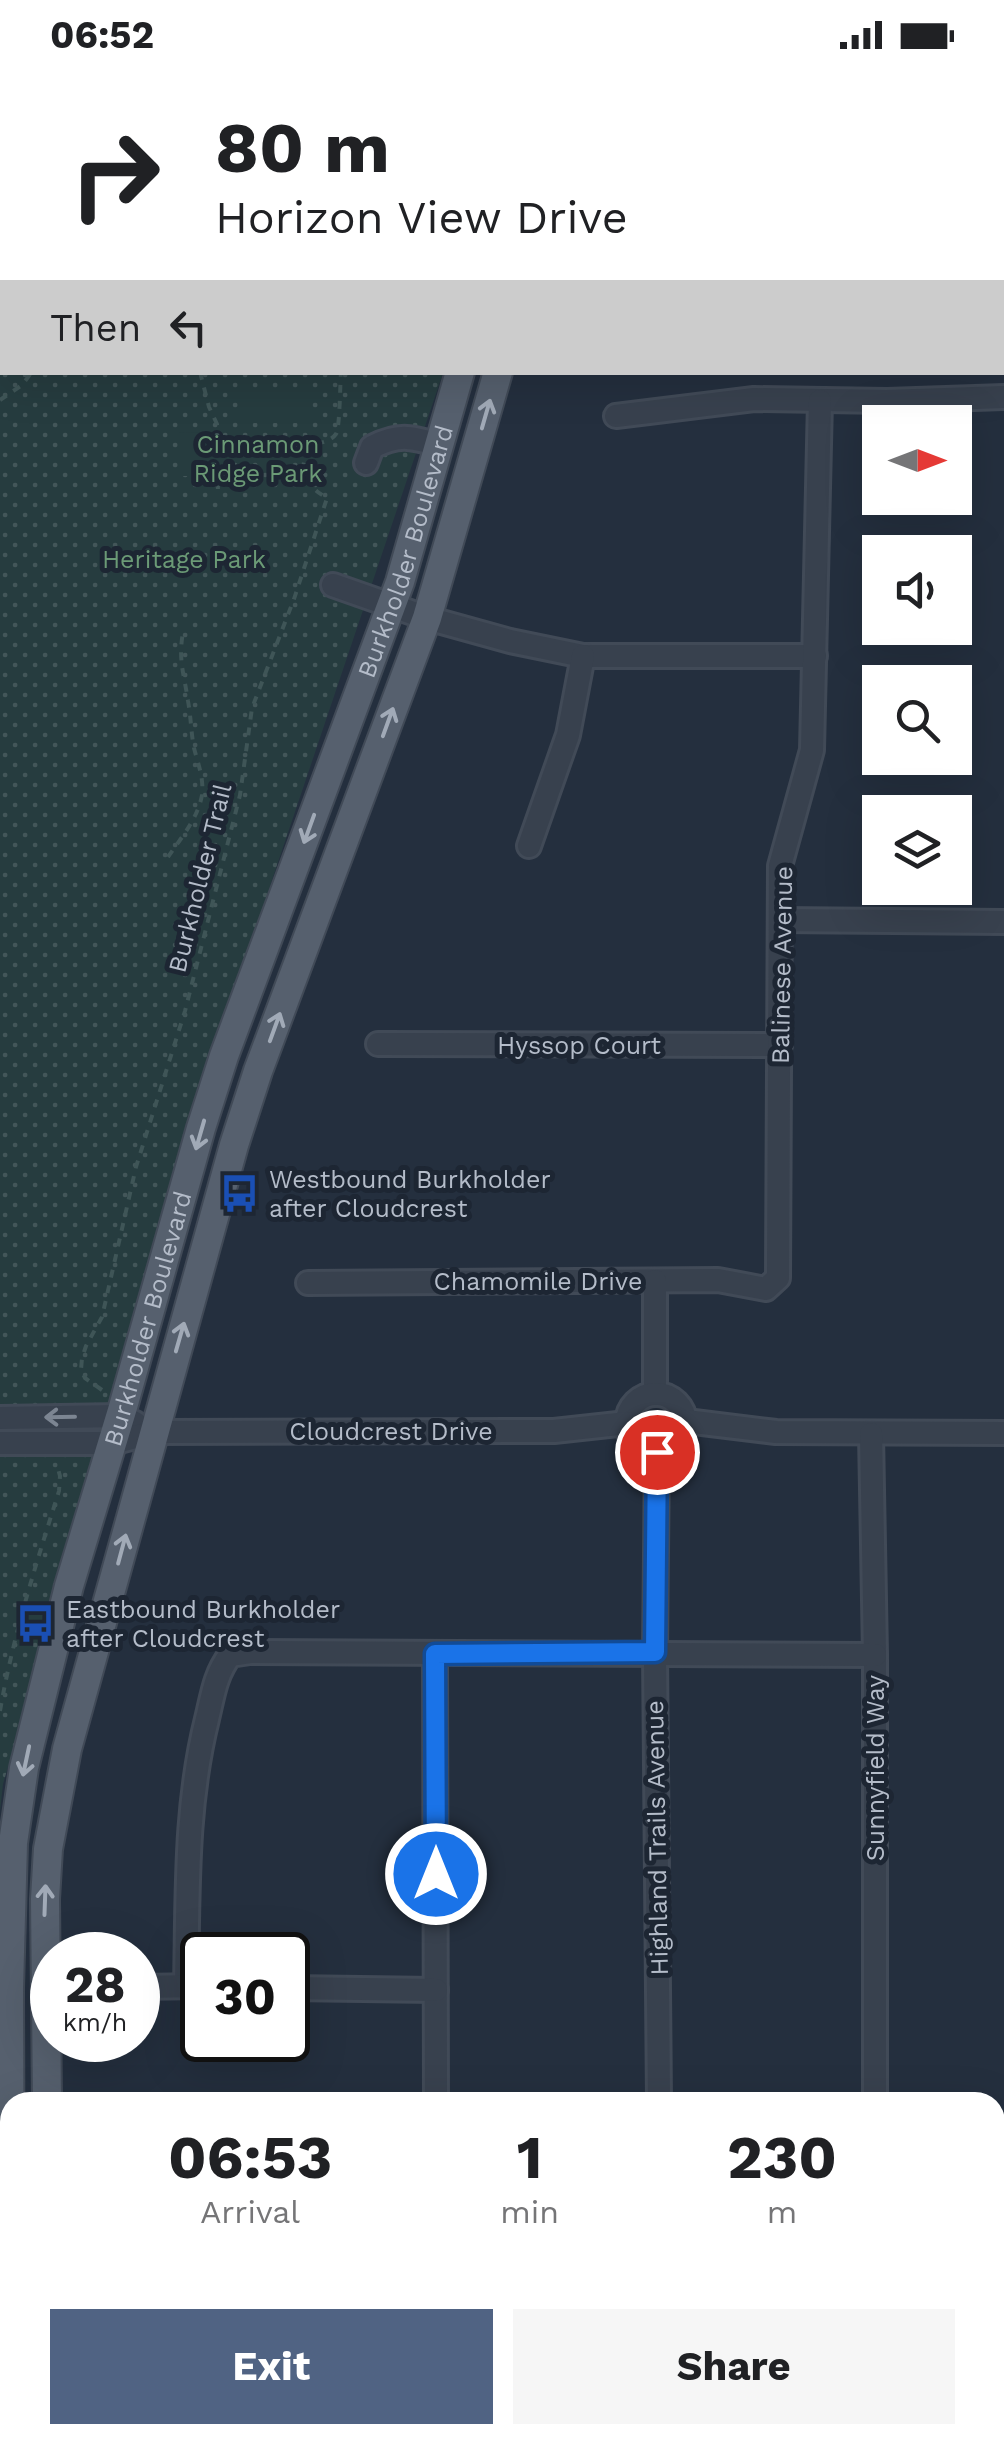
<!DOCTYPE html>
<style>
body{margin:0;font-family:"Work Sans",sans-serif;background:#f6f6f6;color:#202124;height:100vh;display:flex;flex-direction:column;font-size:38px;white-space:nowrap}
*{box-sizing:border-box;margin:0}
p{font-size:32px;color:#757577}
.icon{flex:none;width:55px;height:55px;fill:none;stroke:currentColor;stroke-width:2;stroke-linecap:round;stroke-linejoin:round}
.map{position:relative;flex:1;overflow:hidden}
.side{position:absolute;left:0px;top:2022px;width:1005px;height:352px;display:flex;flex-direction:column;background:#fff;border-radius:30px 30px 0 0;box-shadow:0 10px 40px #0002}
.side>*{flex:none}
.banner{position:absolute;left:0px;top:0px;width:1005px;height:305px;box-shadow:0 10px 40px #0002;background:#fff;color:#202124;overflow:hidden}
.needle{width:65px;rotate:90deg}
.controls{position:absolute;left:862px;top:335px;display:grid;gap:20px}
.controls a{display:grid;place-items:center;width:110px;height:110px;border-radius:0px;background:#fff;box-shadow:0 10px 40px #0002;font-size:50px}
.speed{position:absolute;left:30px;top:1862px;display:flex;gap:20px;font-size:50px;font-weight:700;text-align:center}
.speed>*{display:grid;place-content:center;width:130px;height:130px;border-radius:50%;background:#fff;box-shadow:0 10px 40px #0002;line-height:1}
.speed small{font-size:25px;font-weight:400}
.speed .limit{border:5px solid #111;border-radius:15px;background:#fff;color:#111}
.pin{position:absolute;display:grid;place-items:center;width:85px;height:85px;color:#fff;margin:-42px;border:5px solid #fff;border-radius:50%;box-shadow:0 2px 10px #0007}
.me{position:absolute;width:110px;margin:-55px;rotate:0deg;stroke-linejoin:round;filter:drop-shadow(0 0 8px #0008)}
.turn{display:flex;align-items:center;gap:35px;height:210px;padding:0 50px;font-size:45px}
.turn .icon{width:130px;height:130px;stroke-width:2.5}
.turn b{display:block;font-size:70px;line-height:85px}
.then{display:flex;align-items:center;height:95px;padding:0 50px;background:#0003;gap:20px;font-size:38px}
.eta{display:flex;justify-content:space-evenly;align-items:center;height:170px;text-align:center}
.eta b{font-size:60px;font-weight:700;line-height:70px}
.primary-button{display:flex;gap:20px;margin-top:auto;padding:20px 50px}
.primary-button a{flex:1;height:115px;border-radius:0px;background:#506383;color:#fff;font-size:40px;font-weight:700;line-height:115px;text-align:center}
.primary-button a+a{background:#f6f6f6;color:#202124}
.status{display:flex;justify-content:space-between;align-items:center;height:70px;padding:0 50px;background:#fff;direction:ltr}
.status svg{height:28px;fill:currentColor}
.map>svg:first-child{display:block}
</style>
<div class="status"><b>06:52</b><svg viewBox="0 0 49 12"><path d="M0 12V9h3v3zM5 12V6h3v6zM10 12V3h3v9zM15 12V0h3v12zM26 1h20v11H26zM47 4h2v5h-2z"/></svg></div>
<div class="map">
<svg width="1004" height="2373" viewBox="0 0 1004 2373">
<defs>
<pattern id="park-dots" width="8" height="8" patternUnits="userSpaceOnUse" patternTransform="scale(2.5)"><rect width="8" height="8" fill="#263c3f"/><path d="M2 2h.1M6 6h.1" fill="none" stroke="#435659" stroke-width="1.8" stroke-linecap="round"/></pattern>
</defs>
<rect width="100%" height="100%" fill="#242f3e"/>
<!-- park -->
<polygon fill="url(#park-dots)" points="0,198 2,198 2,302 443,303 271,813 3,1714 0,1741"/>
<!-- pitch -->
<g fill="#263c3f">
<polygon points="0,0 344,0 344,2 2,2 2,10 0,10"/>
<rect x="240" y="321" width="69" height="32"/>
<polygon points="179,362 215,363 215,406 179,406"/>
</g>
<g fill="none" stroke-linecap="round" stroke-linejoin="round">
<!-- stream -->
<g stroke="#17263c" stroke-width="6">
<polyline points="0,165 2,165"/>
<polyline points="1002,173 1004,173"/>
</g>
<defs>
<g id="minor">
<polyline points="1002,95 1004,95"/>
<polyline points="0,109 2,109"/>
<polyline points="616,346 754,329 887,331 1004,327"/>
<path d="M366,393L372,377C400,363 411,367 439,375"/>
<polyline points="333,515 427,548 510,571 583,586 815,586"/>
<polyline points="529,776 568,665 583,586"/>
<polyline points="780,850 1004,852"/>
<polyline points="378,974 780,975"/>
<polyline points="308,1213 718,1210 766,1219 778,1208 780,796 812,680 820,331"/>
<polyline points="655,1324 655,1211"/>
<circle cx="656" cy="1353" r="29"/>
<polyline points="0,1348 120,1346 135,1353"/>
<polyline points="686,1351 776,1362 1004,1363"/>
<polyline points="871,1364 875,1585 875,2032"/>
<polyline points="0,1373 112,1373 154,1362 554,1361 627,1353"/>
<polyline points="657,1383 655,1583 659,2032"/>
<polyline points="435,1583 436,2032"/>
<path d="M186,1916C188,1826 185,1737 207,1649C213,1624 215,1605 230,1585L250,1582L875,1585"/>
<polyline points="138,1917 202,1916"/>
<polyline points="288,1918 436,1920"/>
<polyline points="995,2364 1004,2364"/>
<polyline points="656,2373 656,2365"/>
</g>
<g id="major">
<polyline points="548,2 549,0"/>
<polyline points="587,2 588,0"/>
<polyline points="47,2032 45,1829 48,1779 67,1679 234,1075 258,1001 427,548 498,302"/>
<path id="s1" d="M10,2229L9,1918L13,1773L24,1698L69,1516L123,1337L201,1058L224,986L400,512L460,302"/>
<polyline points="11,2365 11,2373"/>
<polyline points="50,2365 50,2373"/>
</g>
</defs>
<!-- minor casing -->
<use href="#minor" stroke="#414a57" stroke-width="28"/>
<!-- major casing -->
<use href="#major" stroke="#414a57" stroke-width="32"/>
<!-- path -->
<g stroke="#3f5557" stroke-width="4" stroke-dasharray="8 8" stroke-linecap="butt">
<polyline points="512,2 513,0"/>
<polyline points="1002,127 1004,127"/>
<polyline points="0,250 2,253"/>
<polyline points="200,302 209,337 217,354 218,425"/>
<polyline points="0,330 22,315 32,302"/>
<path d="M168,787C181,768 198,748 202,725C204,708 198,694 194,678C191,663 191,647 188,631C184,603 178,591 183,562"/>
<path d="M102,1320L85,1308L81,1300L82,1288L86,1276L102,1247L136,1097L185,941L240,725L252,638L294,529L327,428C304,415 295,397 313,374C321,373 331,371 336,364C340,358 340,313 341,302"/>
<path d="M0,1641C13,1566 36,1494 59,1421L60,1406L57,1395"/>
</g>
<!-- minor -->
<use href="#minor" stroke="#38414e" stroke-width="22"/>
<!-- major -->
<use href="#major" stroke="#56606e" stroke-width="28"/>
</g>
<!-- one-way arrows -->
<defs><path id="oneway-shaft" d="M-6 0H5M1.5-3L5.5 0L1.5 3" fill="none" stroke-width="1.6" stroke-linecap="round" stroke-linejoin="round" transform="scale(2.5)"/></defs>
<g stroke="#a1aab7">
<use href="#oneway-shaft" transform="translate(486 344) rotate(-74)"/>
<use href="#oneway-shaft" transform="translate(388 652) rotate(-70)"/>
<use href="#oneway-shaft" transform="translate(309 759) rotate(110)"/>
<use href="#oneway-shaft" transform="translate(275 957) rotate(-70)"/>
<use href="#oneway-shaft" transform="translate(200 1065) rotate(106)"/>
<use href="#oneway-shaft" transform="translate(180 1267) rotate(-74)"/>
<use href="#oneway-shaft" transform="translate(122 1479) rotate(-75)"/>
<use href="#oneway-shaft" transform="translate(26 1691) rotate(102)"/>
<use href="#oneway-shaft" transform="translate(45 1830) rotate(-88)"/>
</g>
<use stroke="#7c8592" href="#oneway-shaft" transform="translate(60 1347) rotate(179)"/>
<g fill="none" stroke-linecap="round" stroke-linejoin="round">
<defs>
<polyline id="route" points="436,1804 435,1584 655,1582 657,1382"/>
</defs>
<!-- route casing -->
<use href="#route" stroke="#114b97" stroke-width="25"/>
<!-- route -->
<use href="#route" stroke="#1a73e8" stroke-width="18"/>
</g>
<!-- icons -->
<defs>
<symbol id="bus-bare" viewBox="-9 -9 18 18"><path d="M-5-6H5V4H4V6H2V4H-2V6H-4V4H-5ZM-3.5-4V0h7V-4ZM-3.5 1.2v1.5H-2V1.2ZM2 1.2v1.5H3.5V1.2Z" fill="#1a4fb4" stroke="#1d2633" stroke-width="2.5" paint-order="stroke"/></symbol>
</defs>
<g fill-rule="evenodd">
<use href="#bus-bare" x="212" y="1096" width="55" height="55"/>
<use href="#bus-bare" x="8" y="1526" width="55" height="55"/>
</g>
<g text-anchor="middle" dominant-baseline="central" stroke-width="10" stroke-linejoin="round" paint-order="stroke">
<!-- park labels -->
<g font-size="25" fill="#6b9a76" stroke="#1d2633">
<text x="258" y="374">Cinnamon<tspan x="258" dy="29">Ridge Park</tspan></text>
<text x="184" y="489">Heritage Park</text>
</g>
<!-- street labels -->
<g font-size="25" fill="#b4bcc9" stroke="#1d2633">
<text stroke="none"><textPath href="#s1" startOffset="1808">Burkholder Boulevard</textPath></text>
<text transform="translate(200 808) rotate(-76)">Burkholder Trail</text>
<text transform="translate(782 895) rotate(-89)">Balinese Avenue</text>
<text x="579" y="975">Hyssop Court</text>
<text x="538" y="1211">Chamomile Drive</text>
<text stroke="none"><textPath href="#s1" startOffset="998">Burkholder Boulevard</textPath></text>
<text x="391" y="1361">Cloudcrest Drive</text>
<text transform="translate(875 1698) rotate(-90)">Sunnyfield Way</text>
<text transform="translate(657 1768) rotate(-91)">Highland Trails Avenue</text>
</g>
<!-- poi labels -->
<g font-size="25" fill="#b4bcc9" stroke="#1d2633" text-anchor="start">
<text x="269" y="1109">Westbound Burkholder<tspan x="269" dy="29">after Cloudcrest</tspan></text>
<text x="66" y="1539">Eastbound Burkholder<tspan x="66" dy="29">after Cloudcrest</tspan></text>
</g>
</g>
</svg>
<div class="controls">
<a><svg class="needle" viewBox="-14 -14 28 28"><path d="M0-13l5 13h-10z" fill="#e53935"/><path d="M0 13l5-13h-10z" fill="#757577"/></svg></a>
<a><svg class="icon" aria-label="sound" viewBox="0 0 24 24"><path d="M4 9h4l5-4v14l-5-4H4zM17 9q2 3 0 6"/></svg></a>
<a><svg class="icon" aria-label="search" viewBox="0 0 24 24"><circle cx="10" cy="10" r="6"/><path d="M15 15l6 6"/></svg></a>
<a><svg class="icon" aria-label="layers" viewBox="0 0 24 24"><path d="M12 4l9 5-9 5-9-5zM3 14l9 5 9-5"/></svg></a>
</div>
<div class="speed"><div>28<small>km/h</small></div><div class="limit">30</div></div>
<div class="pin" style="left:657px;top:1382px;background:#d93025"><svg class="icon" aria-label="arrive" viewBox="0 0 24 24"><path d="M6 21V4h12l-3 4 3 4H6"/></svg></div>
<svg class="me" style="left:436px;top:1804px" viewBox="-20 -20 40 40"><circle r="17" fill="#1a73e8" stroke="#fff" stroke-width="3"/><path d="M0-11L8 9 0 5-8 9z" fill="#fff"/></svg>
<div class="banner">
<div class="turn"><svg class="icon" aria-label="right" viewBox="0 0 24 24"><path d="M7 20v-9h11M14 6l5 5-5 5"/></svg><div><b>80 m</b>Horizon View Drive</div></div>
<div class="then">Then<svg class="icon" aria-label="left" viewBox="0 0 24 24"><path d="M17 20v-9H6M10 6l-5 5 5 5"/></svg></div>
</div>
<section class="side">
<div class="eta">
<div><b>06:53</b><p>Arrival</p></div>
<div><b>1</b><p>min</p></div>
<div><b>230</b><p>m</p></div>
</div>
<div class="primary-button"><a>Exit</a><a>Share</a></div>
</section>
</div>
